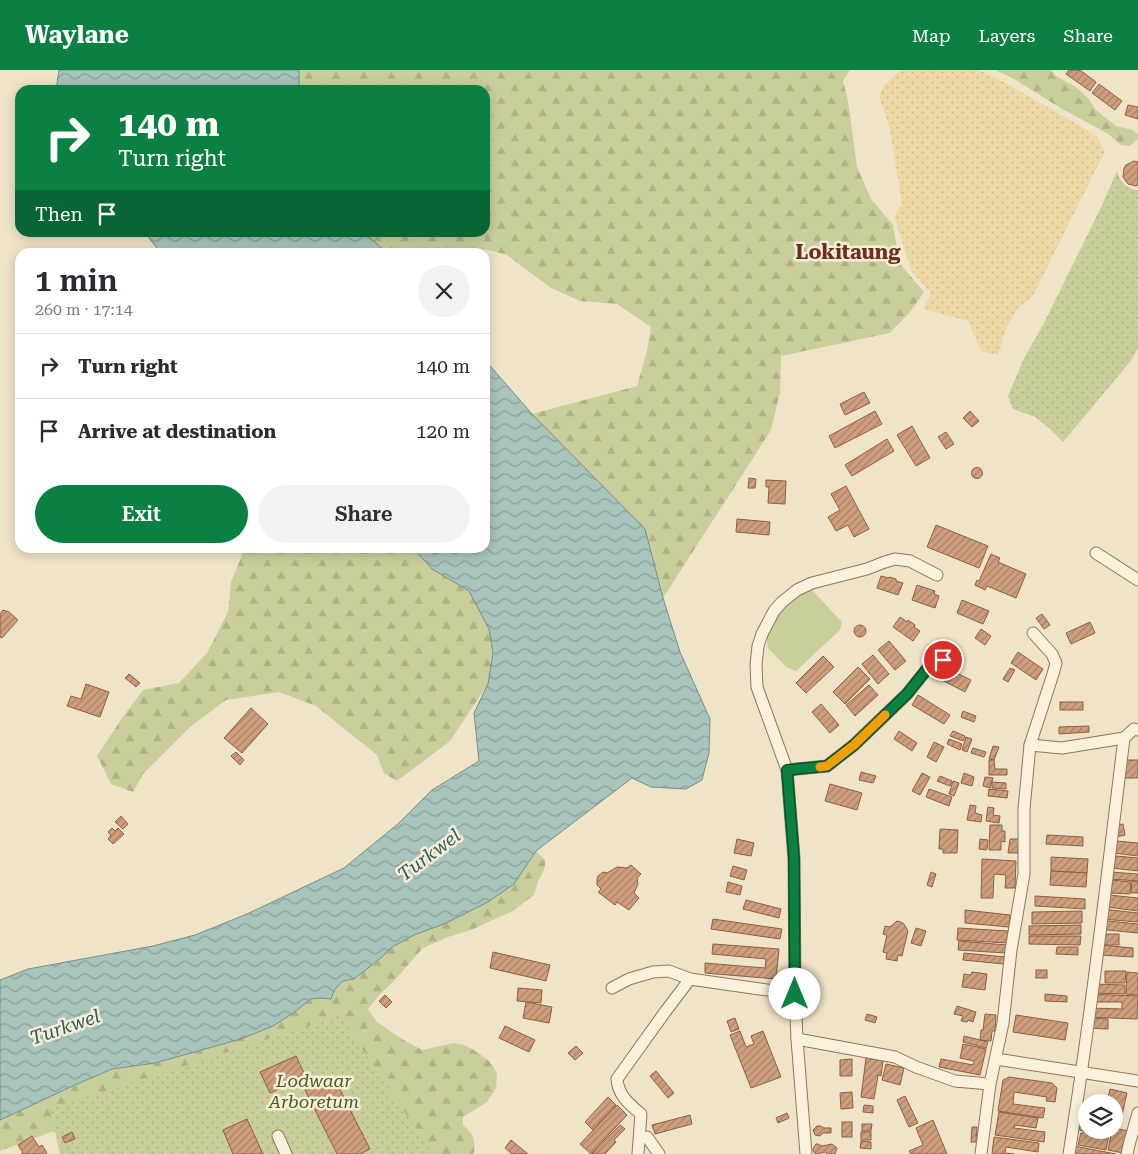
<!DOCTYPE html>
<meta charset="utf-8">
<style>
body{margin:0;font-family:"Roboto Serif",serif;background:#f2f2f3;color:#2b2b33;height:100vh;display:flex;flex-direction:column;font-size:19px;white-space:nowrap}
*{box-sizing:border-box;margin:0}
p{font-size:16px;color:#7c7c81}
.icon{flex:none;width:28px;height:28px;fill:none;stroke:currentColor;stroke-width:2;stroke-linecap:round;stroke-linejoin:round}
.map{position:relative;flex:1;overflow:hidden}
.sheet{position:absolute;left:15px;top:178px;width:475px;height:305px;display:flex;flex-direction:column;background:#fff;border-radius:15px;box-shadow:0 2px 12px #0003}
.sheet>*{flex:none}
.hud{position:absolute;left:15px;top:15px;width:475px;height:152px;border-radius:15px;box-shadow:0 2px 12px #0003;background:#0b8043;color:#fff;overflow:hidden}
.buttons{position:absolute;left:1078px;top:1024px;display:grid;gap:10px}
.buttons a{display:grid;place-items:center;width:45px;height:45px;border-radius:50%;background:#fff;box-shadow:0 2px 12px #0003;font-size:25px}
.pin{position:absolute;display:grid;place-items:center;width:42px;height:42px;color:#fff;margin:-21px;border:2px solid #fff;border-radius:50%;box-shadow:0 1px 5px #0007}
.me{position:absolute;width:55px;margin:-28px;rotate:0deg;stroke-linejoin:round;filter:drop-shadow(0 0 4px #0008)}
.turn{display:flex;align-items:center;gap:18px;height:105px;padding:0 20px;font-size:22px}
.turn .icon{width:65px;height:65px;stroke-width:2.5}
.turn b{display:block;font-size:35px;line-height:42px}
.then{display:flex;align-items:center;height:48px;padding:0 20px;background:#0003;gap:10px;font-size:19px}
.round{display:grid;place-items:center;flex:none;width:52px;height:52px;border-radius:26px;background:#f2f2f3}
.summary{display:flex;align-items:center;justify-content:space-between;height:85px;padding:0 20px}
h1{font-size:30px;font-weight:600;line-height:38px}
.cta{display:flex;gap:10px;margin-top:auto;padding:10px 20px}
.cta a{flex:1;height:58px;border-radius:30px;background:#0b8043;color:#fff;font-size:20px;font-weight:600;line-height:58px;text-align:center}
.cta a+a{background:#f2f2f3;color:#2b2b33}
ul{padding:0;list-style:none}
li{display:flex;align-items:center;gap:15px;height:65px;padding:0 20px;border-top:1px solid #e1e1e2}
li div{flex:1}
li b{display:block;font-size:19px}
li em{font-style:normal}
header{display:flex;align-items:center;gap:30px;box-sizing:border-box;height:70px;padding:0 25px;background:#0b8043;color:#fff}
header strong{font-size:24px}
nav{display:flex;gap:28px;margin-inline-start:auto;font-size:18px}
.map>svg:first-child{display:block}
</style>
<header>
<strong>Waylane</strong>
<nav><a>Map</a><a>Layers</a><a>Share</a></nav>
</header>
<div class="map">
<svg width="1138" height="1084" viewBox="0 0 1138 1084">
<defs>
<pattern id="forest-firs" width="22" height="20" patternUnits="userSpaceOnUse" patternTransform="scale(1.25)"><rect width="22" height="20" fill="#c9cf9b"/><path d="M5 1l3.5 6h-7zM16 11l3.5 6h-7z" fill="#aeb285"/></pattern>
<pattern id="sand-dots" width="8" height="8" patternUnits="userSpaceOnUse" patternTransform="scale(1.25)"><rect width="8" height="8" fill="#ecd9a5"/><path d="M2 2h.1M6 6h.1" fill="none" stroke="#cbbb8e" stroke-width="1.8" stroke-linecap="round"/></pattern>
<pattern id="park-dots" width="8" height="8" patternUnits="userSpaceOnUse" patternTransform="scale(1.25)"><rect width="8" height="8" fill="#c9cf9b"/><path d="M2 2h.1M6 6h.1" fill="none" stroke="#aeb285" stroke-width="1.8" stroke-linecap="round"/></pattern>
<pattern id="water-waves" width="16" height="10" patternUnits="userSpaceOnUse" patternTransform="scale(1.25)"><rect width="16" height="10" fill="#a9c4bc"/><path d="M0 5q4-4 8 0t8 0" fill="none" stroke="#8ba098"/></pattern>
<pattern id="building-hatch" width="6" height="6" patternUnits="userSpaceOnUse" patternTransform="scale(1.25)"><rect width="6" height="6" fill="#cf9f7d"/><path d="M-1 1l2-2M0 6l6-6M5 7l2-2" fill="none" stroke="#a98266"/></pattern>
</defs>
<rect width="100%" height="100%" fill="#f0e4c8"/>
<!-- forest -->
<g fill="url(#forest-firs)">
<polygon points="299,0 850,0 843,11 848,31 857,97 871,129 893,155 900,194 924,222 910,242 890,263 781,286 780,323 771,360 663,528 645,459 532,344 637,316 647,281 651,257 617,234 580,231 551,218 507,185 485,179 483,182 386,182 365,163 485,162 485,20 299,20"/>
<polygon points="995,0 1051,0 1056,6 1076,17 1088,28 1096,40 1116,56 1132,60 1138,64 1138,69 1130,76 1121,75 1108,64 1059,37 1014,9"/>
<polygon points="245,478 307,478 312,480 322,478 413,478 432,499 469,521 489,559 493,583 488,614 450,671 397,711 384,703 377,685 316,636 279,622 226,630 190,657 143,704 133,722 111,714 97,686 122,648 143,620 179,613 207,583 228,542 231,512"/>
<path d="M536,781L545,790V795L544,800L538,811L534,825L513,841L471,860L448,867L423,878L393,912L379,925L368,939L377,952L402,969L422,980L453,973L464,975L474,980L488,990L493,996L497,1004L496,1018L487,1032L463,1047V1055C473,1065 476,1068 474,1083L473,1084H391L51,1062L0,1081V1047L30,1036L112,999L155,993L241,969L273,956L293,943L311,929L320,928L331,929L335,919L343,911L354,909L381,888L392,877L414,865L446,853L496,826L514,814Z"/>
</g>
<!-- sand -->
<polygon fill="url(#sand-dots)" points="901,0 978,0 997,8 1084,58 1097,67 1105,81 1033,226 1018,238 1007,257 998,285 981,281 968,251 923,239 931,223 912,202 894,146 902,134 890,60 879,26 884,15"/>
<!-- park -->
<g fill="url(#park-dots)">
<path d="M1117,101C1120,112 1126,119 1138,120V278L1130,292L1063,372L1049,358L1035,347L1013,339L1008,326L1024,288L1043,255L1083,174L1102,135Z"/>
<polygon points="340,946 433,1084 60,1084 50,1039"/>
</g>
<!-- pitch -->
<polygon fill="#c9cf9b" points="810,518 842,552 840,560 796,601 786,597 768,578 766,564 776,546 790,530"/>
<!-- water -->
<g fill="url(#water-waves)" stroke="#6f938a">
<polygon points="59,0 299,0 299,20 56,20"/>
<polygon points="145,163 365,163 386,182 160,182"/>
<polygon points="485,290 532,344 645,459 663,528 680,582 710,649 709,683 702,710 686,719 651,717 632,708 536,781 514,814 488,832 444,854 414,865 392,877 381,888 354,909 343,911 335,919 331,929 320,928 311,929 293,943 273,956 241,969 155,993 112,999 75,1015 0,1050 0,910 28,899 153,876 195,865 247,844 344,798 399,753 432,720 479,691 474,643 488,614 493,583 489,559 469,521 432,499 413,478 485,478"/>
</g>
<!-- building -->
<g fill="url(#building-hatch)" stroke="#8d5f41">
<polygon points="1069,0 1080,0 1096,12 1090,21 1066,4"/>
<polygon points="1099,14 1122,31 1115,40 1092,23"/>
<polygon points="1128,35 1138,37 1138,49 1125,45"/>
<polygon points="1134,91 1138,92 1138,115 1136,116 1128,114 1123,107 1124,98 1126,95"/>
<polygon points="864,322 870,333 845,345 840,334"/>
<polygon points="875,341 882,354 835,378 829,366"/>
<polygon points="970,341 979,351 972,357 963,348"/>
<polygon points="912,356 930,388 916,396 897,365"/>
<polygon points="946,362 954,374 946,379 938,367"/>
<polygon points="887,369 894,381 852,406 845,395"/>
<circle cx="977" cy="403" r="5.5"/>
<polygon points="749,408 756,409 755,418 748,418"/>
<polygon points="766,410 786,411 785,434 768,433 769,417 766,417"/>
<polygon points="846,416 869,459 854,467 848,455 836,461 828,447 840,440 831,424"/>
<polygon points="737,449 770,452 769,465 736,462"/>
<polygon points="936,455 988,476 979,498 927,477"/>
<polygon points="991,484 1000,488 998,492 1026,504 1016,528 987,516 985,520 975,515 977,510 979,511"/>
<polygon points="881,506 889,508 889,507 896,509 896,511 903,513 898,525 877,518"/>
<polygon points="917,515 935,521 934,524 939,526 935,538 912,530"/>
<polygon points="962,530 989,541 983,554 957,543"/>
<polygon points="3,540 9,542 18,550 2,568 0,567 0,544"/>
<polygon points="1042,544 1050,555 1044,559 1036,548"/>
<polygon points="900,547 907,552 908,550 915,555 914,557 920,561 913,571 893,557"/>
<polygon points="1090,552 1095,563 1071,574 1066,563"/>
<circle cx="860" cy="561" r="6"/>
<polygon points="981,559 991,566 985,575 975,568"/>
<polygon points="889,571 906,591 895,600 878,580"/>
<polygon points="1018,582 1043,599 1036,610 1011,593"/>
<polygon points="873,585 889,604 878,614 862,594"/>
<polygon points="823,586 834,597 806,623 796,613"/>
<polygon points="940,595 971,610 965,622 934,606"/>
<polygon points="858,597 870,609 845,634 833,622"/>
<polygon points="1010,598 1015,600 1008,612 1003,609"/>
<polygon points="129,604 140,613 136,617 125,608"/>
<polygon points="86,614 109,622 100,647 67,636 71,626 81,629"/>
<polygon points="869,615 878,625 855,646 846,635"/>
<polygon points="918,625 950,645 944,654 912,635"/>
<rect x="1060" y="632" width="23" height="8"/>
<polygon points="821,634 839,655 830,663 812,642"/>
<polygon points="251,638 268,654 242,683 224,668"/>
<polygon points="963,641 976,646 974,652 961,647"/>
<polygon points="1089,656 1089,662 1059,664 1059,657"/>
<polygon points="899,661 917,673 912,681 894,669"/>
<polygon points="953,661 965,666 963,671 950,666"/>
<polygon points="966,667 972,669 967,682 962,680"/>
<polygon points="949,669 962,674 960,680 947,674"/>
<polygon points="934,672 944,677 936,692 927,687"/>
<polygon points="993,676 999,677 994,690 989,689"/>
<polygon points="973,678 986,682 984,687 971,683"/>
<polygon points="236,682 244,690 240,695 231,686"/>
<polygon points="989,690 994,690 995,699 1007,699 1007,705 989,705"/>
<polygon points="1125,690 1138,690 1138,708 1124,708"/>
<polygon points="861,702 876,706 873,713 859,710"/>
<polygon points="922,703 930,707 920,725 912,721"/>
<polygon points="964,703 974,707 972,716 961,713"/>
<polygon points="940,706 952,711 950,716 937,711"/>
<polygon points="985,707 993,708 990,718 983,716"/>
<polygon points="953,711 959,713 954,726 949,724"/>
<polygon points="992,712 1006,713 1006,719 992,718"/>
<polygon points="830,714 862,723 857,740 825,731"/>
<polygon points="929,719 952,727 949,736 926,727"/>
<polygon points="989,719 1008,721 1007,728 988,726"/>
<polygon points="970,735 976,736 975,743 982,745 981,752 967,750"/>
<polygon points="988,737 994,738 993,745 1000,746 999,753 986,751"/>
<polygon points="121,746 128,754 123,759 115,752"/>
<polygon points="1123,754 1125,765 1112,768 1110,756"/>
<polygon points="990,755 1002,755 1002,761 1005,761 1005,772 1001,771 1001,780 989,780"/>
<polygon points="112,758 115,761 118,758 124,764 113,774 108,769 111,765 108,762"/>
<polygon points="940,759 958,760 957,783 943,783 943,779 939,779"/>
<polygon points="1047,765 1083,767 1083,776 1046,774"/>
<polygon points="737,769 754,773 751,786 734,783"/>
<polygon points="980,769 988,770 987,779 986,780 979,779"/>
<polygon points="1010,769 1019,769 1018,783 1008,783"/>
<polygon points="1106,770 1138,773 1138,786 1105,782"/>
<polygon points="1105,785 1138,788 1138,801 1104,797"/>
<polygon points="1051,787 1088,789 1087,803 1051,801"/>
<polygon points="982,789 1016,791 1015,818 1005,818 1006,805 994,804 993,828 981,828"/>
<polygon points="631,795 641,804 637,808 638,814 634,823 639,828 629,840 617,832 615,835 598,822 601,819 597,815 597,810 598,806 603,802 607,803 617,797 627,798"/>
<polygon points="733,796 747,800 744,810 730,806"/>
<polygon points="1051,801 1087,803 1086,817 1050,815"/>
<polygon points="931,802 936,804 932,817 927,815"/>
<polygon points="1110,802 1138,804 1138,811 1110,809"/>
<polygon points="1111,810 1131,812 1130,824 1110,823"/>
<polygon points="1132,811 1138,812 1138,823 1131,823"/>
<polygon points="728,812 742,816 740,825 726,822"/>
<polygon points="1100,824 1138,828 1138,841 1099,836"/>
<polygon points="1035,826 1085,829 1085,839 1035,836"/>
<polygon points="746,830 781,839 779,848 743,839"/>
<polygon points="1102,839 1138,843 1138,852 1101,849"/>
<polygon points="965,840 1010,845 1009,857 965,853"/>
<polygon points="1082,841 1082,853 1032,854 1032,842"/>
<polygon points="713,849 782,859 780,869 711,859"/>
<polygon points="1098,850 1138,854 1138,863 1097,859"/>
<polygon points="897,851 901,852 904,854 908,861 902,886 898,885 897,891 886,889 887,883 883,882 887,865 883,864 885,856 890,857"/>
<polygon points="1081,855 1081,864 1029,865 1029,856"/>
<polygon points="916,858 926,861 921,876 911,873"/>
<polygon points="958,858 1008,861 1007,873 957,870"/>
<rect x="1095" y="864" width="24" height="11"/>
<polygon points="1029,866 1081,866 1080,875 1029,874"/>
<polygon points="959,871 1007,875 1006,883 958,880"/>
<polygon points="713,874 779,879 776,909 705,903 705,893 765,898 766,889 712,884"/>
<polygon points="1101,875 1133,878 1133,887 1100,885"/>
<polygon points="1057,877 1078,877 1078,885 1056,884"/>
<polygon points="493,882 550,895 546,911 490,898"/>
<polygon points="964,883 1005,887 1004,894 963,890"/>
<rect x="1036" y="900" width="11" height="8"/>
<polygon points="1105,901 1126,901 1125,913 1105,913"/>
<polygon points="972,902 987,904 985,920 962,917 964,904 971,905"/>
<polygon points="1127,902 1138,903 1138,925 1126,924"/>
<polygon points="1092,914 1125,915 1125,924 1092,923"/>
<polygon points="518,918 542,920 541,933 517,931"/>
<polygon points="1045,924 1067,926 1067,932 1045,931"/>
<polygon points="1088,924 1138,926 1137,949 1087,947 1088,938 1122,939 1122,932 1088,932"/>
<polygon points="385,925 392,932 386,938 379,931"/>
<polygon points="526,932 552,937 549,953 523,948"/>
<polygon points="957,936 976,942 973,952 968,950 967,952 961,951 963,946 954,944"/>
<polygon points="867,944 877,947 875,953 865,950"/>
<polygon points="985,944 996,945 995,961 992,961 991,971 980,970 981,960 983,960"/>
<polygon points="1016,945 1068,953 1065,970 1013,962"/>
<polygon points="735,948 739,959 731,962 727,951"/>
<polygon points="1089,948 1108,949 1108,959 1088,958"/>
<polygon points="505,956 535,970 529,982 499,968"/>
<polygon points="740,961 746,977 754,974 751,966 763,961 781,1007 751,1018 730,965"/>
<polygon points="964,966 988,972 986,978 963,972"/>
<polygon points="963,974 986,979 980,1005 939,997 941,989 973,995 974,991 960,988"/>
<polygon points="576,976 583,983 575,990 568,983"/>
<polygon points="296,986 306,1007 270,1023 260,1002"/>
<polygon points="866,988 883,991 881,1006 878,1005 874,1029 861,1027"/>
<polygon points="852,989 852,1006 840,1006 840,990"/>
<polygon points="886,994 904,998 900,1015 882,1010"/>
<polygon points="656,1001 674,1023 668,1028 650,1006"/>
<polygon points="333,1006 370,1079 360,1084 337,1084 305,1020"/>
<polygon points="1009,1007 1052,1013 1057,1018 1055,1032 1046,1031 1047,1027 1014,1022 1013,1034 1045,1038 1043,1048 998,1041 1003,1010"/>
<polygon points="1110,1019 1127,1023 1122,1045 1114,1043 1114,1032 1107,1032"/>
<polygon points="852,1022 853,1038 841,1039 840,1023"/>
<polygon points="905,1026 918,1053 909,1057 897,1030"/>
<polygon points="608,1027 616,1035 593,1060 585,1052"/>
<polygon points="617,1035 627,1045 591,1084 580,1074"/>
<polygon points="864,1035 873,1036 873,1043 863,1042"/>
<polygon points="999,1042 1038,1048 1036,1058 1015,1055 1014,1058 1045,1062 1044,1072 995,1065"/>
<polygon points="787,1043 789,1048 778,1053 776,1048"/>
<polygon points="690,1045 692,1054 655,1064 652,1055"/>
<polygon points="247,1049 263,1084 233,1084 223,1060"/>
<polygon points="933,1050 947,1084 911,1084 909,1081 923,1075 916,1058"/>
<rect x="842" y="1052" width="10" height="15"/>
<polygon points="862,1054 872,1054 871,1061 862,1061"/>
<polygon points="1080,1054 1086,1056 1086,1060 1110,1060 1106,1080 1078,1075 1081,1063 1084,1063 1084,1061 1079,1060"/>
<polygon points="620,1055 625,1059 614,1070 616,1072 605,1084 592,1084"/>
<polygon points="817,1056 820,1056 824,1058 831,1058 831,1063 823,1063 820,1066 815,1065 813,1060"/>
<polygon points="972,1057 977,1057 976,1072 971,1072"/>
<polygon points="1114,1058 1128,1061 1123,1083 1108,1080 1112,1060 1114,1060"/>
<polygon points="72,1062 75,1069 65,1073 62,1067"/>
<rect x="861" y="1062" width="10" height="8"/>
<polygon points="32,1066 39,1077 42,1075 47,1083 45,1084 21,1084 23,1083 18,1075"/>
<polygon points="994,1067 1039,1073 1038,1082 1006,1077 1005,1083 1014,1084 992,1084"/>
<polygon points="511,1070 528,1084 512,1084 505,1078"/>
<polygon points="861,1071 871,1072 871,1079 860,1078"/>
<polygon points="816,1074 818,1074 822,1076 832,1074 837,1078 835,1084 827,1084 825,1082 816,1084 813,1081 813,1079"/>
<polygon points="1074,1076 1116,1084 1073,1084"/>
</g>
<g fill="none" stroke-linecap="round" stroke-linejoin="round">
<defs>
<g id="minor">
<polyline points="1096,483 1138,510"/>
<polyline points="1030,675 1062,678 1124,668 1134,659 1138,660"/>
<polyline points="787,700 827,696 854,675 907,624 931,594 955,586"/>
<polyline points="612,918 629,909 653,902 669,901 690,909 795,924"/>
<polyline points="797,969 895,987 916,997 955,1011 990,1014"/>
<polyline points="996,989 1138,1011"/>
<polyline points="278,1066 286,1084"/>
<polyline points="647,1067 659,1084"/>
<path d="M638,1084L641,1044C629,1034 618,1025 617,1009L665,942L690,909"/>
<polyline points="806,1084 797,969 795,924 794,788 787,700 757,617 756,595 758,576 762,564 774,541 782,532 797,520 812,513 867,499 882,493 895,489 910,491 937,505"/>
<polyline points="981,1084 990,1014 1003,953 1011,880 1024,804 1024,739 1030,675 1053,604 1056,593 1052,584 1033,563"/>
<path d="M1069,1084C1091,946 1107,807 1124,668"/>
<polyline points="1127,1084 1129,1075 1138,1043"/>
</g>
</defs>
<!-- minor casing -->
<use href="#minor" stroke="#8d765c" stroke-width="13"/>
<!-- minor -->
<use href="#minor" stroke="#faf1dc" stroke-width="11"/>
</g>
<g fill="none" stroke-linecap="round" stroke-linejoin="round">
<defs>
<polyline id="route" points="795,924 794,788 787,700 827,696 854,675 907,624 931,594 943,590"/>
</defs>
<!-- route casing -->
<use href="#route" stroke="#07532c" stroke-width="12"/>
<!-- route -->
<use href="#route" stroke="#0b8043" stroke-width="9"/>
<!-- slow -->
<polyline stroke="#f59e0b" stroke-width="9" points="820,697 827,696 854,675 885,645"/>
</g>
<g text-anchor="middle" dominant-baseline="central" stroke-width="5" stroke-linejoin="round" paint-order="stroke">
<!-- park labels -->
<g font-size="18" font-style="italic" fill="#4d5a26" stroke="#f7eed8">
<text x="314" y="1010">Lodwaar<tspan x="314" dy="21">Arboretum</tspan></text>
</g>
<!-- water labels -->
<g font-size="19" font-style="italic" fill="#2f5d5a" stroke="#f7eed8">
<text transform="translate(429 785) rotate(-37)">Turkwel</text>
<text transform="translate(65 957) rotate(-19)">Turkwel</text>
</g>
<!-- quarter labels -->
<g font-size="20" font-weight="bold" fill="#6b2e1e" stroke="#f7eed8">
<text x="848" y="182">Lokitaung</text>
</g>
</g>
</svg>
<div class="buttons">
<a><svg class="icon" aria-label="layers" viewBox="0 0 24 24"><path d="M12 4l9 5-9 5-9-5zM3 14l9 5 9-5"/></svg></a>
</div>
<div class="pin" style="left:943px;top:590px;background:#d93025"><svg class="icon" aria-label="arrive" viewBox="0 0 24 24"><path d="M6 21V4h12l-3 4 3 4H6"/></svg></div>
<svg class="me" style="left:795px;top:924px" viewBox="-20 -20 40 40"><circle r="19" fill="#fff"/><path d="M0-13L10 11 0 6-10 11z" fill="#0b8043"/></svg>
<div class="hud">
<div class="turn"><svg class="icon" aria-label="right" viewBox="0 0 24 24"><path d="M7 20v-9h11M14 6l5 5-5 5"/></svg><div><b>140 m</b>Turn right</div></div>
<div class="then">Then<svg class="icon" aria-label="arrive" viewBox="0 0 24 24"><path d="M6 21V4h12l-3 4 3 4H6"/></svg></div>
</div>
<section class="sheet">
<div class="summary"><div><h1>1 min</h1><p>260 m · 17:14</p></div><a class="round"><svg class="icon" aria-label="close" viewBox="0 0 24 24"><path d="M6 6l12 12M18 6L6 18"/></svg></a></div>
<ul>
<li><svg class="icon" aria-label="right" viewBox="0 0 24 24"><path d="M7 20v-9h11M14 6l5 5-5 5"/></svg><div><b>Turn right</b></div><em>140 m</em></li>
<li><svg class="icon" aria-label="arrive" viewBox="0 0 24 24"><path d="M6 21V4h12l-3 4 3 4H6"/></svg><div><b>Arrive at destination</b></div><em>120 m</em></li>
</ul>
<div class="cta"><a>Exit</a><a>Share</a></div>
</section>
</div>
